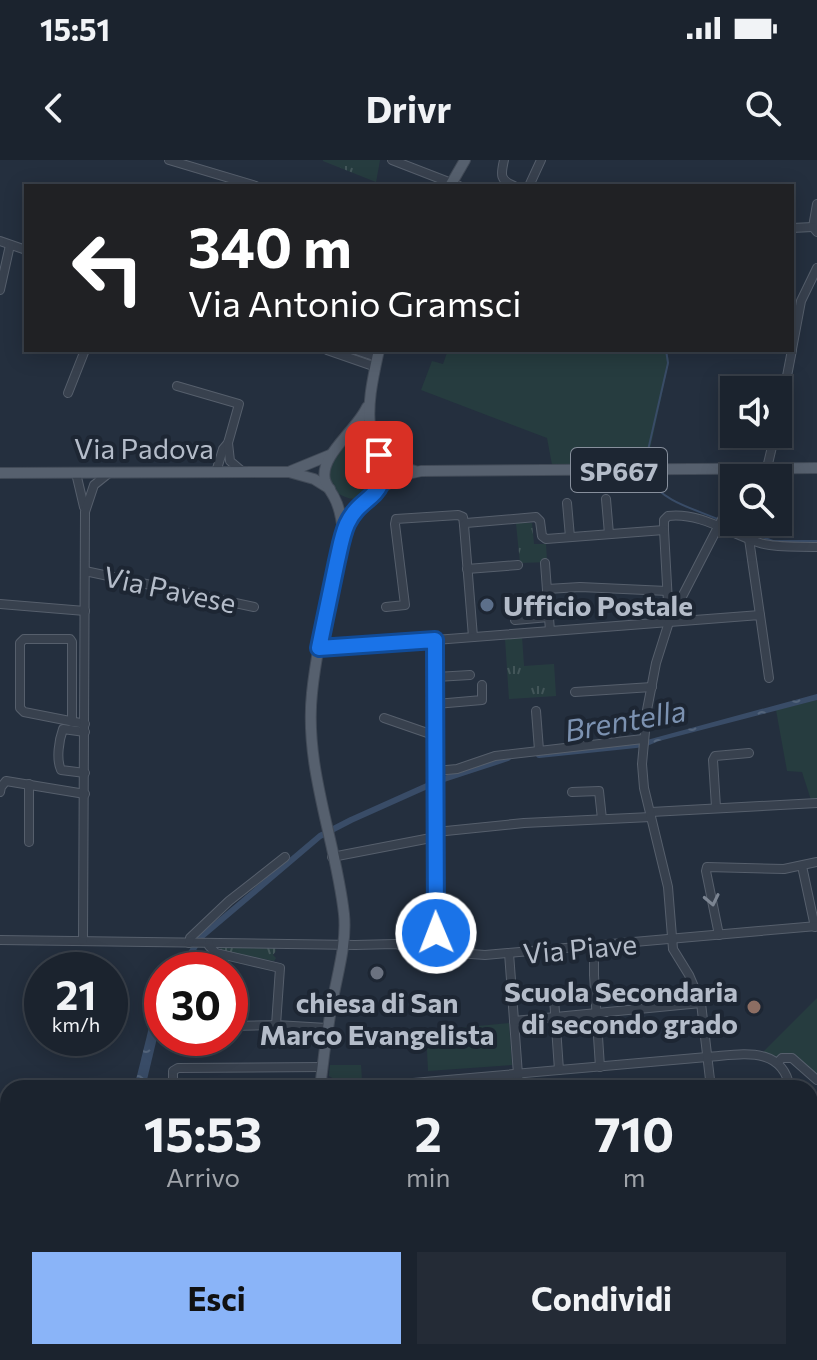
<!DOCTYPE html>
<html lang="it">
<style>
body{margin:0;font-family:Commissioner,sans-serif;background:#242b36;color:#f1f3f6;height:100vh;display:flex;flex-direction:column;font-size:30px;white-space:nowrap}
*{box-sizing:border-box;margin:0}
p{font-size:26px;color:#a0a4aa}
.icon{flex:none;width:44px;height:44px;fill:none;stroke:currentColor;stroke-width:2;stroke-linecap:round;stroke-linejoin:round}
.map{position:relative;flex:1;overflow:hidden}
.panel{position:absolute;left:0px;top:920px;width:818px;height:280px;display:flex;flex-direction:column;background:#1b232e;border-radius:24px 24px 0 0;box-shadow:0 4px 20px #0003,0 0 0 2px #39404a}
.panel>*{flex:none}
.top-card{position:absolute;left:24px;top:24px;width:770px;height:168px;border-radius:0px;box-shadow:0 4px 20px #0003,0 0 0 2px #39404a;background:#202124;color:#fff;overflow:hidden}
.fabs{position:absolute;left:720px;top:216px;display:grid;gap:16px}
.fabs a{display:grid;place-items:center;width:72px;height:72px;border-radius:0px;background:#1b232e;box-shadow:0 4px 20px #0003,0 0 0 2px #39404a;font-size:40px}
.speed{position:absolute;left:24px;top:792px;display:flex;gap:16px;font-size:40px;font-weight:700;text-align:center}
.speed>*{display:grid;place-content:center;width:104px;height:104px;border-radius:50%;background:#1b232e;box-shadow:0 4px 20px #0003,0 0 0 2px #39404a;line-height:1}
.speed small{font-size:20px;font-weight:400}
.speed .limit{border:12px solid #d22;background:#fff;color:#111}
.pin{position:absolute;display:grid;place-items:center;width:68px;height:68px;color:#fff;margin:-34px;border-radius:16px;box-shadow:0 4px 12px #0006}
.me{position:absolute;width:88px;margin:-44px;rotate:359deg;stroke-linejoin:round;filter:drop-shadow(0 0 6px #0008)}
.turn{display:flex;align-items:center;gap:28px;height:168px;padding:0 32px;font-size:36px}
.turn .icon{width:104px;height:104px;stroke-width:2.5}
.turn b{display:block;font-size:56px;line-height:68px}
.eta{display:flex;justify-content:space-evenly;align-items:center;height:136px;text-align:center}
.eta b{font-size:48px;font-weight:700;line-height:56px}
.cta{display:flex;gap:16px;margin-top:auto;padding:16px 32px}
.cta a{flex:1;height:92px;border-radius:0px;background:#8ab4f8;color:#111;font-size:32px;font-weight:700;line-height:92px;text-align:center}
.cta a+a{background:#242b36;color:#f1f3f6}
.status{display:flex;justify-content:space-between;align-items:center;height:56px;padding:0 40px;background:#1b232e;direction:ltr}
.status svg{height:22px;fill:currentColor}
header{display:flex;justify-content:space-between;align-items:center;height:104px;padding:0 32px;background:#1b232e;font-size:36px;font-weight:700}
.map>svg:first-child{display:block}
</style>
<div class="status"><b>15:51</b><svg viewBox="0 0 49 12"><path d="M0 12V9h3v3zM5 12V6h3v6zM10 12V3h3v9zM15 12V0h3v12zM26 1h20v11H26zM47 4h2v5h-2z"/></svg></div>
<header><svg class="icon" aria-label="back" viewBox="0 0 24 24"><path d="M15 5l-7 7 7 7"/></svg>Drivr<svg class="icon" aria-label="search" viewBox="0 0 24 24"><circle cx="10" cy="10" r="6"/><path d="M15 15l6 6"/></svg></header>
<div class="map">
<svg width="817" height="1200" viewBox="0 0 817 1200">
<defs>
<pattern id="park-tufts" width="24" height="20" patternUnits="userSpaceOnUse" patternTransform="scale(2)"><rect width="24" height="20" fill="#263c3f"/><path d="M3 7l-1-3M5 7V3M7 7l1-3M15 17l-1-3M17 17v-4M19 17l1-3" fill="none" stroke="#435659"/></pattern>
<pattern id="water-ripples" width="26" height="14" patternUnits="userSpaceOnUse" patternTransform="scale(2)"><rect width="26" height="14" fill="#394c67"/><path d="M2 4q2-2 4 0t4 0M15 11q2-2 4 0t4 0" fill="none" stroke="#53647b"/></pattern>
</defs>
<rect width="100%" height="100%" fill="#242f3e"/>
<!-- green -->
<g fill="#263c3f">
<polygon points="448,190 666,190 669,200 667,210 647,304 552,305 547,278 421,230 432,201 443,204"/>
<path d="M353,281C393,281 381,354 343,336C316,324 334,291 353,281Z"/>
<polygon points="817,540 817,638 811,640 802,612 787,611 776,550"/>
<polygon points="817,838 817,918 789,893 779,897 763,892"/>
<polygon points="509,863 512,905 428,911 426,871"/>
</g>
<!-- park -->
<g fill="url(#park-tufts)">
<polygon points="323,0 380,0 376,22 323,1"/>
<polygon points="516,363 532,363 534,384 546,384 547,402 520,403"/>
<polygon points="522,477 524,506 554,504 556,536 509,539 505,478"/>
<polygon points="222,786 275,787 276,791 273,795 276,798 274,801 220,790"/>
<polygon points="330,905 361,905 362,922 342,923 329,916"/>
<polygon points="362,1192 411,1192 420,1196 418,1200 358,1200"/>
</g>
<!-- water -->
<g fill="url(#water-ripples)">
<polygon points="817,534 817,540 659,581 647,586 647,580"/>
<polygon points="155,843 162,845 162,857 145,928 134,928"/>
</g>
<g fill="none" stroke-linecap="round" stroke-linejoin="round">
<!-- stream -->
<g stroke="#394c67" stroke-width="2">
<polyline points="646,299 668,203 666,190"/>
<path d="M648,318C663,342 695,349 720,360"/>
<polyline points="726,363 773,381 817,381"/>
<polyline points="0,1188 8,1188"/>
</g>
<!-- canal -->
<g stroke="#394c67" stroke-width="6">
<polyline points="539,595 636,585 647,582"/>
<polyline points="441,620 508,598"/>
<polyline points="180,810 201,777 320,676 351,660 427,626"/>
<polyline points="155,852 162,837"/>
</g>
<defs>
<g id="minor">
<polyline points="169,0 256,26"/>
<polyline points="392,0 459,26"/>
<path d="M504,0C501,14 499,20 514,26"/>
<polyline points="529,26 541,0"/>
<polyline points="817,44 813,67 817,72"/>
<polyline points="792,68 813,67"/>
<polyline points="0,81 26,90"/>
<polyline points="0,130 10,85"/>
<polyline points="792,189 801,141 817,108"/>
<polyline points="327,190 376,207"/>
<polyline points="356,190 377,197"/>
<polyline points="177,226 239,244 228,283 223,289 216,312"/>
<polyline points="68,233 85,190"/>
<polyline points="778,263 792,190"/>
<polyline points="228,283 230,301 243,312"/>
<polyline points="767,308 775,274"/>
<polyline points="76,313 84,347"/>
<polyline points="606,339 609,374"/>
<polyline points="567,343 570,377"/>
<polyline points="749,379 760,455"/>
<polyline points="545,403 550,471"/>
<polyline points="467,409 518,405"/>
<polyline points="85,411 254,447"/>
<polyline points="547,429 580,427 667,431"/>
<polyline points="0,444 85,451"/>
<polyline points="386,447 405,445 395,364 396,359 458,355 463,357 464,365"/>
<polyline points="515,460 549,457"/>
<path d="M669,461L664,370V360L668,356C701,352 730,374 760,383C777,388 798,386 817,387"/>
<polyline points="473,477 464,365 466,363 536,357 540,361 542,376 546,379 664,370"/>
<polyline points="435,480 436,756"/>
<polyline points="319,488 435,480 760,455 769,518"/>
<polyline points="436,517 470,515"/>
<polyline points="575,532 652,527"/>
<polyline points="436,544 482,540 482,525"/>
<polyline points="536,551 539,590"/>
<polyline points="384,558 436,576"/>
<polyline points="72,562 72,482 70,479 24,479 20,483 20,548 24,552 80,563 85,564"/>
<path d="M85,572L63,569C59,580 56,599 61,610L85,613"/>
<polyline points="436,611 457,609 495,596 643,579"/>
<polyline points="0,632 1,627 6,621 85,634"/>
<polyline points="572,632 599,631 602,659"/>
<polyline points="716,647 713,600 715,596 749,593"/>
<polyline points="651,652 817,643"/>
<polyline points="436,672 524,663 651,657"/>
<polyline points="29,682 29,624"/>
<polyline points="332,697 436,677"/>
<polyline points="802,706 815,767"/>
<polyline points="719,775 706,711 707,707 784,709 817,702"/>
<polyline points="0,780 355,785 395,784 443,792 485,795 817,766"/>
<polyline points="83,781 85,352 94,325 109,313"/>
<polyline points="189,783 190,778 229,741 285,697"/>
<polyline points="209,783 209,786 216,793 280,808 276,865"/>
<polyline points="409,786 408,760 436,756 436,790"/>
<polyline points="594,786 594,815 600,907"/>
<polyline points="509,793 519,928"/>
<polyline points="554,838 559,910"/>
<polyline points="514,861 701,843"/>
<polyline points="230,866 276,865 327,868"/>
<polyline points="165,878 167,881 187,881 187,878"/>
<polyline points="777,903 782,898 792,898 817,920"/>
<polyline points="320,921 346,928"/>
<polyline points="173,928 173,911 178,908 322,907"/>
<path d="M356,928L707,897C740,895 782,884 790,928"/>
<polyline points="711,928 701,843 689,815 673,789 668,727 644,628 642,604 647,550 656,503 669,462 734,336"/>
<polyline points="810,985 817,997"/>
<polyline points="810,1116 815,1137 810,1185"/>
<polyline points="353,1200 356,1192"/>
<polyline points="459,1200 463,1192"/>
<polyline points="808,1200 809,1192"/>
</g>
<g id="major">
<polyline points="450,26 465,0"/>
<path d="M344,280C355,274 365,276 374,285"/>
<polyline points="380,294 394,305 415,311"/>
<polyline points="291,311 330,295"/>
<polyline points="0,313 289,312 314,319 330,329"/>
<polyline points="379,329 403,315 421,311 817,308"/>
<path d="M343,373C342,361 340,348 334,337C331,331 327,327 325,320C319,296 356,271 367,247"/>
<path d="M320,928C323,900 327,872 332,844C337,815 347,784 344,754C336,681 304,608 312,533C316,493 325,453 334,414C338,397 340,377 348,361C357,344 382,335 383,314C384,300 374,287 371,274C366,247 373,217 379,190"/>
<polyline points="288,1200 290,1192"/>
</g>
</defs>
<!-- minor casing -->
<use href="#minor" stroke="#565f6c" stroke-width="10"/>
<!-- major casing -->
<use href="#major" stroke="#414a57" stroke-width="12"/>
<!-- minor -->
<use href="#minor" stroke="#38414e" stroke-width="8"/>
<!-- major -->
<use href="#major" stroke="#56606e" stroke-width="10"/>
</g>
<!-- one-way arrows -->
<defs><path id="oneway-chevron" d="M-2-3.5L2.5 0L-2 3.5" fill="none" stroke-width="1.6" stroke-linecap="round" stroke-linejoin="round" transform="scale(2)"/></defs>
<use stroke="#7c8592" href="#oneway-chevron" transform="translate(712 740) rotate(78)"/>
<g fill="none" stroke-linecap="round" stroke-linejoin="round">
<defs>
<path id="route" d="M379,295C393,338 361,333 347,364C342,375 340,388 337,401C331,429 325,459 319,488L435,480L436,773"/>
</defs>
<!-- route casing -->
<use href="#route" stroke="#114b97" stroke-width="20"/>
<!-- route -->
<use href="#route" stroke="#1a73e8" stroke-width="14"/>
</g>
<!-- markers -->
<circle fill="#5c6f8a" stroke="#1d2633" stroke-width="3" cx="487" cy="445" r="8"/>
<circle fill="#6b7280" stroke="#1d2633" stroke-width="3" cx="377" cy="813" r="8"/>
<circle fill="#8d6e63" stroke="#1d2633" stroke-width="3" cx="754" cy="847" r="8"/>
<g text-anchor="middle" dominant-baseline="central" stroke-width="8" stroke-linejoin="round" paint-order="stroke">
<!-- shield labels -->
<rect fill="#1d2633" stroke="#878f9c" stroke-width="2" x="571" y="288" width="96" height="44" rx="6"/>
<g font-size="26" font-weight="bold" fill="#b4bcc9">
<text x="619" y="310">SP667</text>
</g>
<!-- street labels -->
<g font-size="28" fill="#b4bcc9" stroke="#1d2633">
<text x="144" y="288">Via Padova</text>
<text transform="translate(170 429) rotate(12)">Via Pavese</text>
<text transform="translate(580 788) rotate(-5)">Via Piave</text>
</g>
<!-- poi labels -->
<g font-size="28" font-weight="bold" fill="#b4bcc9" stroke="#1d2633" text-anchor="start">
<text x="503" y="445">Ufficio Postale</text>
<text x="738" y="831" text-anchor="end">Scuola Secondaria<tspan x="738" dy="32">di secondo grado</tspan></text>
<text x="377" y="842" text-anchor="middle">chiesa di San<tspan x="377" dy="32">Marco Evangelista</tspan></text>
</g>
<!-- water labels -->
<g font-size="30" font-style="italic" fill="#7c92b1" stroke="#1d2633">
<text transform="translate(625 559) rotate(-10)">Brentella</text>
</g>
</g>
</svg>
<div class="fabs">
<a><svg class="icon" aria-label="sound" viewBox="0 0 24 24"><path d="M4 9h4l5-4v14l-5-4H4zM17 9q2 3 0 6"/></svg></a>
<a><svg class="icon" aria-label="search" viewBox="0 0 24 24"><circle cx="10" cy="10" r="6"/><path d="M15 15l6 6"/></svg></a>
</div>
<div class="speed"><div>21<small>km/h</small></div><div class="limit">30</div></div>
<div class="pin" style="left:379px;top:295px;background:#d93025"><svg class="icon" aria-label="arrive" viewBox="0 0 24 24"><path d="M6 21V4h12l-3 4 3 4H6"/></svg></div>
<svg class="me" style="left:436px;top:773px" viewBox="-20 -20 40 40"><circle r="17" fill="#1a73e8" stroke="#fff" stroke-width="3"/><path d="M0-11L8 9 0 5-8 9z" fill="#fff"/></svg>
<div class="top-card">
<div class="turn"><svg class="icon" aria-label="left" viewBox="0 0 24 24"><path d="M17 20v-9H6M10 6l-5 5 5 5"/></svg><div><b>340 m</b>Via Antonio Gramsci</div></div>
</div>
<section class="panel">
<div class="eta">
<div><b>15:53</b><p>Arrivo</p></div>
<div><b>2</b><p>min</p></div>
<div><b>710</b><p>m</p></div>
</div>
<div class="cta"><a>Esci</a><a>Condividi</a></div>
</section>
</div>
